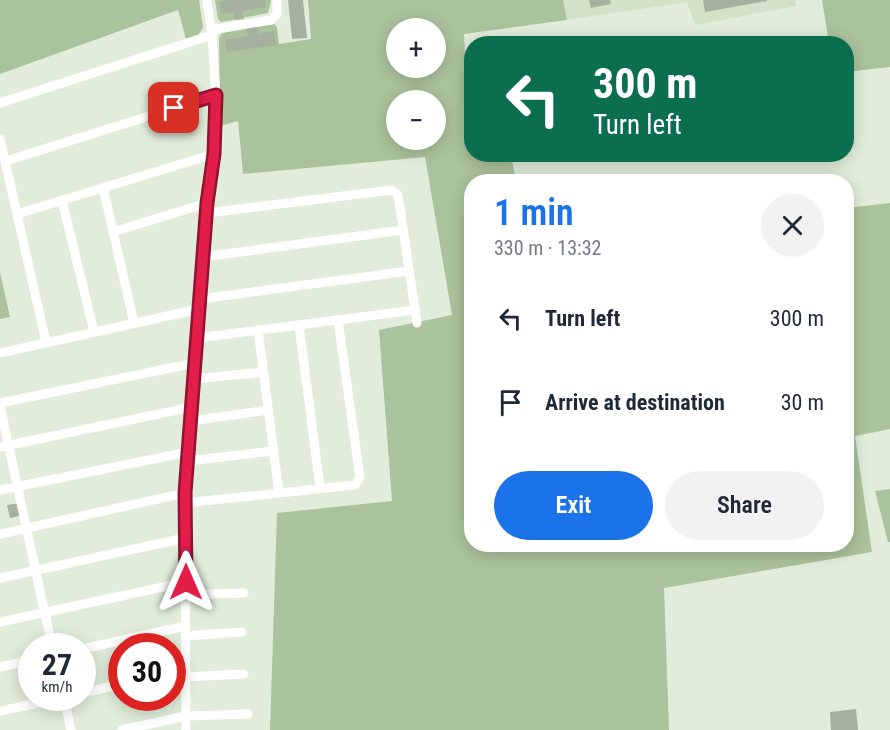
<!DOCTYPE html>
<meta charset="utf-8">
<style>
body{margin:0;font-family:"Roboto Condensed",sans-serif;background:#f2f2f3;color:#1f2937;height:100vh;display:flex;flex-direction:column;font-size:22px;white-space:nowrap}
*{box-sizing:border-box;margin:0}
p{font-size:20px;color:#747a83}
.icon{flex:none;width:33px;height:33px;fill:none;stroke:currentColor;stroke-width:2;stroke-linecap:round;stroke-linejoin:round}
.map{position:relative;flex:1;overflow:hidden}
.details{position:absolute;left:464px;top:174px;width:390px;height:378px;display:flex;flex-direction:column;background:#fff;border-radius:24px;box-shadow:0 3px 15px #0003}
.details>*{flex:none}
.banner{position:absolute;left:464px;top:36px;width:390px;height:126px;border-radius:24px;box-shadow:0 3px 15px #0003;background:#0b6e4f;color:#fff;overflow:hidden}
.controls{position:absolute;left:386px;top:18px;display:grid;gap:12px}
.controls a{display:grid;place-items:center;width:60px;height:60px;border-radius:50%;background:#fff;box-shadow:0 3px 15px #0003;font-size:30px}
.speed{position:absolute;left:18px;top:633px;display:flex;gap:12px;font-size:30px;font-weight:700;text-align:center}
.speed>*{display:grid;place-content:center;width:78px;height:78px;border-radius:50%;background:#fff;box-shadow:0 3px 15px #0003;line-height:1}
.speed small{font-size:15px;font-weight:400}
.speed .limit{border:9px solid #d22;background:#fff;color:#111}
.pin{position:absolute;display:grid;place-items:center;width:51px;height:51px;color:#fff;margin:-26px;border-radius:12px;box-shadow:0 3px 9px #0006}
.me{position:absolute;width:66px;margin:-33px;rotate:0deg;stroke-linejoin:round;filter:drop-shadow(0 0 4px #0008)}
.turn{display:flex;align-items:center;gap:21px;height:126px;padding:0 30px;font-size:27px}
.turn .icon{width:78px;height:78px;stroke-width:2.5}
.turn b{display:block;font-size:42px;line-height:51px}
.round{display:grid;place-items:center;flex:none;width:63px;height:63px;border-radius:32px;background:#f2f2f3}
.head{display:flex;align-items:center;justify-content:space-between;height:102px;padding:0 30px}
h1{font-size:36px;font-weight:600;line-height:45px;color:#1a73e8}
.action{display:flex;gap:12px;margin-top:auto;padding:12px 30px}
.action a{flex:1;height:69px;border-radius:36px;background:#1a73e8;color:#fff;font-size:24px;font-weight:600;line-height:69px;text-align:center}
.action a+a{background:#f2f2f3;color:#1f2937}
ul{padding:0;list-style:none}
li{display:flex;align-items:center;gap:18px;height:84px;padding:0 30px}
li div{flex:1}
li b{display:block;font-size:22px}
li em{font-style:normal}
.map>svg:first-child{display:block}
</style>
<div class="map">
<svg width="890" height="730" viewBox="0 0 890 730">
<rect width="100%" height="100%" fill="#e1edda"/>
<!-- built -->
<polygon fill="#d2e2c8" points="563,0 795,0 796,6 695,25 687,2 567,20"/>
<!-- green -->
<g fill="#abc39c" fill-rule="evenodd">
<polygon points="0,0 199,0 203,28 198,35 186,39 178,10 0,74"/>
<polygon points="215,0 271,0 271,1 268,13 221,22 218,19"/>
<path d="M308,0H563L567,20L464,34L468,111H471V154L511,155L516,181L471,182V544H846V208L890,203V429L855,436L872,552L664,588L669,730H270L277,513L392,501L379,330L452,315L425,157L243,174L238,121L220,126L219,38L222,33L274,24L277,27L279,44L311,39ZM396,28H435V68H396ZM396,100H435V140H396Z"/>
<polygon points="822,0 890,0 890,67 846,72 846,44 829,43"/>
<polygon points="0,272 10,317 0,319"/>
<polygon points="890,489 890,542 888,542 875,491"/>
</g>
<!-- building -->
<g fill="#a5b19e">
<polygon points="229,0 265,0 266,7 242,11 244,19 235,20 233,12 222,14 219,2"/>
<polygon points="288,0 303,0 307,38 292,39"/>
<polygon points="589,0 610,0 611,4 591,8"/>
<polygon points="703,0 767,0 767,1 705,12"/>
<polygon points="257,27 258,34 274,31 276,45 227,52 225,40 248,36 246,28"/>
<polygon points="21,503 23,515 10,518 7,505"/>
<polygon points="856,709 858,730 831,730 830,712"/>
</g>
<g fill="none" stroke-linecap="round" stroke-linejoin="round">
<!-- minor -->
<g stroke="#fff" stroke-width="9">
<polyline points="207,0 212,35"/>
<polyline points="211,30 271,20 277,14 277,0"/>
<polyline points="0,103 212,35 216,95 214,154 207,203 185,493 186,730"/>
<polyline points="0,139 46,342"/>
<polyline points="6,161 216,95"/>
<polyline points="103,187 134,323"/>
<polyline points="62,200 94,332"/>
<polyline points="207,213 392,190 398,195 417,323"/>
<polyline points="17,214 214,154"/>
<polyline points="113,232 207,203"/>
<polyline points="203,257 403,230"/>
<polyline points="200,299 409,271"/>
<polyline points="299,325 320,488"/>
<polyline points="258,330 279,493"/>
<polyline points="197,338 415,310"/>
<polyline points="0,353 199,309"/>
<polyline points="194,379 263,372"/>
<polyline points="0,403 195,363"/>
<polyline points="0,406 52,646"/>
<polyline points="191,421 268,410"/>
<polyline points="0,447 192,407"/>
<polyline points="188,461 273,451"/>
<polyline points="0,490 188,452"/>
<polyline points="185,503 355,485 360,478 338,320"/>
<polyline points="0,534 185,493"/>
<polyline points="0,578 185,538"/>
<polyline points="186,595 244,593"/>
<polyline points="0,622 186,582"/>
<polyline points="186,636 242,632"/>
<polyline points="82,649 186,626"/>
<polyline points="0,667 32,660"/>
<polyline points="172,673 186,670"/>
<polyline points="186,677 244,674"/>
<polyline points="82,693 122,684"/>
<polyline points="64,698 71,730"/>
<polyline points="0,711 61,698"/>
<polyline points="122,730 186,716 248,714"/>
</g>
</g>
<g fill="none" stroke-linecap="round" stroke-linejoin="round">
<defs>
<polyline id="route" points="174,108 216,95 214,154 207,203 185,493 186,582"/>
</defs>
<!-- route casing -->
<use href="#route" stroke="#92132f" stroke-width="15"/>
<!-- route -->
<use href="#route" stroke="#e11d48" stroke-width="10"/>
</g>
</svg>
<div class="controls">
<a>+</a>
<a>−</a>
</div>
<div class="speed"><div>27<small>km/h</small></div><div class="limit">30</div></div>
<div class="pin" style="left:174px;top:108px;background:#d93025"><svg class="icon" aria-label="arrive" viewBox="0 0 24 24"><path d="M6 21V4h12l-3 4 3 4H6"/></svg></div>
<svg class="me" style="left:186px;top:582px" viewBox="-20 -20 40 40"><path d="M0-17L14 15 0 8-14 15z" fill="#e11d48" stroke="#fff" stroke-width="4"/></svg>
<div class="banner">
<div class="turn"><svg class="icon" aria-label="left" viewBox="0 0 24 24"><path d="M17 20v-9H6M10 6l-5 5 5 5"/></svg><div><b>300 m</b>Turn left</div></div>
</div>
<section class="details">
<div class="head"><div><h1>1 min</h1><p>330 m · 13:32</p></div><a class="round"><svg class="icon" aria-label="close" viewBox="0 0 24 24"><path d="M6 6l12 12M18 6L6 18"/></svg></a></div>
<ul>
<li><svg class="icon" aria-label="left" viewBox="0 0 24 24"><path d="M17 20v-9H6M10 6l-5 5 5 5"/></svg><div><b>Turn left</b></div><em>300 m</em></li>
<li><svg class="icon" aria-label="arrive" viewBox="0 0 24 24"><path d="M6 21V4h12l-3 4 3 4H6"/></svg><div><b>Arrive at destination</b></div><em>30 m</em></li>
</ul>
<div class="action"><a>Exit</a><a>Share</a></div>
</section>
</div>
